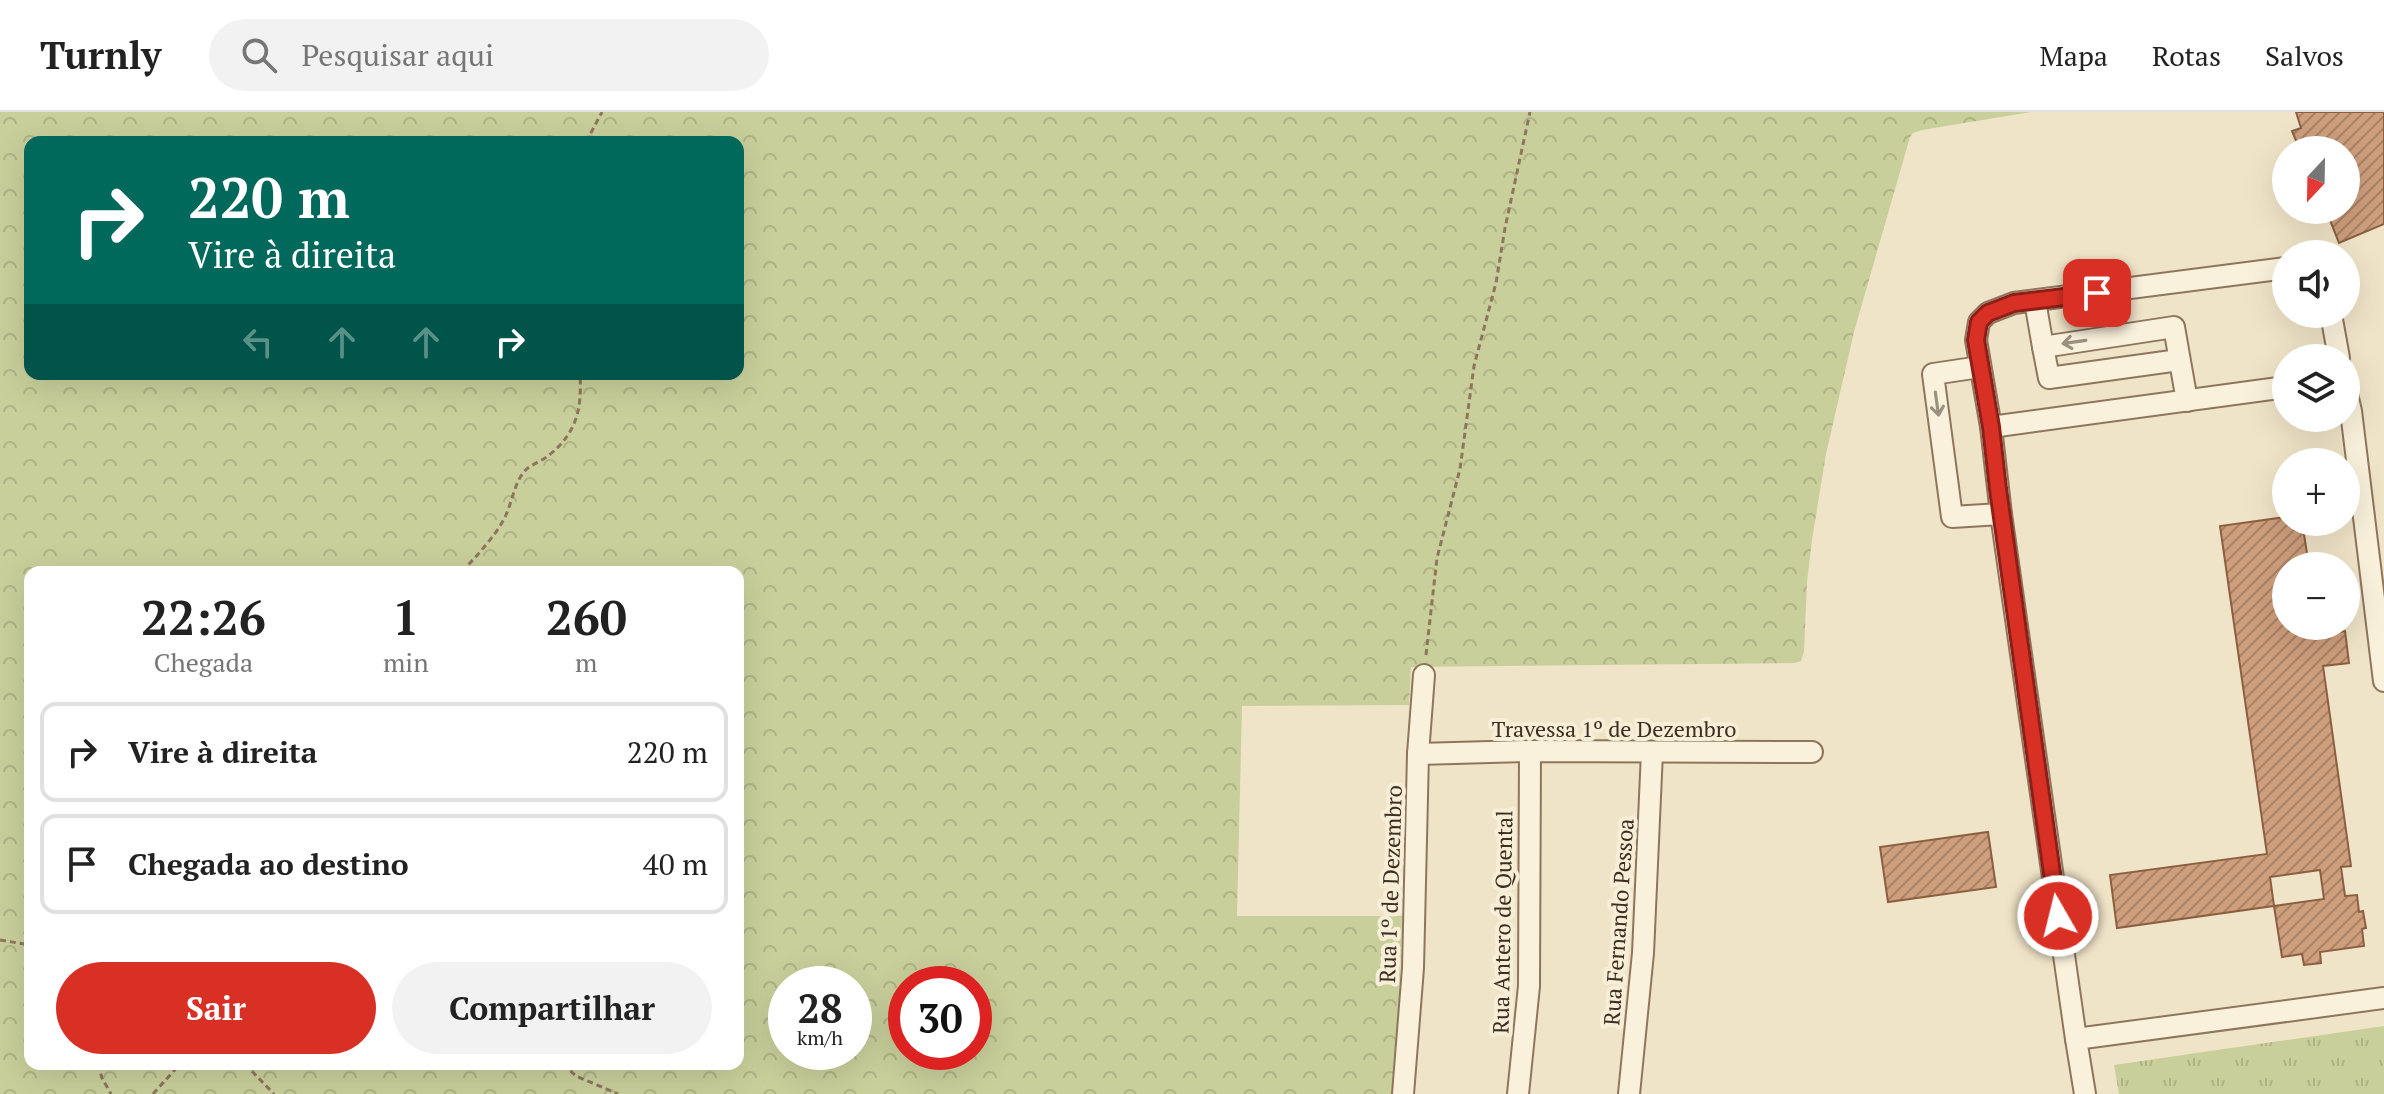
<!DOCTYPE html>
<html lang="pt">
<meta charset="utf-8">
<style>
body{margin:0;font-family:"PT Serif",serif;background:#f2f2f2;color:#222;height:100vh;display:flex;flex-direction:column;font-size:30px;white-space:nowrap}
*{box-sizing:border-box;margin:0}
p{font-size:26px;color:#767676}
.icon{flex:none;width:44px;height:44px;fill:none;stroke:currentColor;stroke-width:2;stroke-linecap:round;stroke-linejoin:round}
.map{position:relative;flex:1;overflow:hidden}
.drawer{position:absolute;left:24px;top:454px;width:720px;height:504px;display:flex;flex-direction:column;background:#fff;border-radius:16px;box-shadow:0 8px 32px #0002}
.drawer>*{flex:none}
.guide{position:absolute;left:24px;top:24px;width:720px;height:244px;border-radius:16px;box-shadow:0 8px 32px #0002;background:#00695c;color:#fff;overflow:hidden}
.needle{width:52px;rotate:202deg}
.fabs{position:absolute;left:2272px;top:24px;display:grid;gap:16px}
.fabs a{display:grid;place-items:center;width:88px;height:88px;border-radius:50%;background:#fff;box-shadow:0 8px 32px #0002;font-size:40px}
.speed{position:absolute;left:768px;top:854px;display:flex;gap:16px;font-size:40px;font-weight:700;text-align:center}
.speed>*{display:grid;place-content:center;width:104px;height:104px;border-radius:50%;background:#fff;box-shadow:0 8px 32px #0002;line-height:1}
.speed small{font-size:20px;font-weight:400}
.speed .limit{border:12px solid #d22;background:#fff;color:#111}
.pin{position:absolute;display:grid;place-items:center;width:68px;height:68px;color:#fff;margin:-34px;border-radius:16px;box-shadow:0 4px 12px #0006}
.me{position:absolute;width:88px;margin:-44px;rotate:352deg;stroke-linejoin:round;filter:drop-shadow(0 0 6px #0008)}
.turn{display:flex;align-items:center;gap:28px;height:168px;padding:0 32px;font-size:36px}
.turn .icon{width:104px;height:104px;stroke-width:2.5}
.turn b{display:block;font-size:56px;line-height:68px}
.lanes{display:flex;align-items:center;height:76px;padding:0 32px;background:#0003;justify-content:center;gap:40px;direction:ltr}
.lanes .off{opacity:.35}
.eta{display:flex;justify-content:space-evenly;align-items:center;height:136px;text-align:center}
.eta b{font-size:48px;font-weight:700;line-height:56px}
.button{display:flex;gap:16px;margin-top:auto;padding:16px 32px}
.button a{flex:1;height:92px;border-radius:48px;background:#d93025;color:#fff;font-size:32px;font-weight:700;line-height:92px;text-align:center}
.button a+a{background:#f2f2f2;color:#222}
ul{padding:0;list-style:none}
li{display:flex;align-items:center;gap:24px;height:100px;margin:0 16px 12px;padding:0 16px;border:4px solid #e0e0e0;border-radius:16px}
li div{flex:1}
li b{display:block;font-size:30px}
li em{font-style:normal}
header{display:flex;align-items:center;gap:48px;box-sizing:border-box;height:112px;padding:0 40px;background:#fff;border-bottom:2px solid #e0e0e0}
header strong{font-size:38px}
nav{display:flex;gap:44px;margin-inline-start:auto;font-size:28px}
.search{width:560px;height:72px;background:#f2f2f2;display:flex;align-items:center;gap:20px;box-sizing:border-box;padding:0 28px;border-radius:44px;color:#767676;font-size:30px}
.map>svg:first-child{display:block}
</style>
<header>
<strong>Turnly</strong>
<div class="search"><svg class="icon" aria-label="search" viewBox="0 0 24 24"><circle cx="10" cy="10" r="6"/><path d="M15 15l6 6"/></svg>Pesquisar aqui</div>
<nav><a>Mapa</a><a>Rotas</a><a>Salvos</a></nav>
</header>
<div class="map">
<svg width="2384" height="982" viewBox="0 0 2384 982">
<defs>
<pattern id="grass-tufts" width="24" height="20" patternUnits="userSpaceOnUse" patternTransform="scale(2)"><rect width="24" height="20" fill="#c9cf9b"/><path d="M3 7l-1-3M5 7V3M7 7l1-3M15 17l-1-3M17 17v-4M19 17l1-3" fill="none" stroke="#aeb285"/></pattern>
<pattern id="forest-crowns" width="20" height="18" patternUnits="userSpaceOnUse" patternTransform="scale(2)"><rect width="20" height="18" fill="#c9cf9b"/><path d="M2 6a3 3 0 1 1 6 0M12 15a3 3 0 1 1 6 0" fill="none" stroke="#aeb285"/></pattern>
<pattern id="building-hatch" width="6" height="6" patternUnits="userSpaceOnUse" patternTransform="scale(2)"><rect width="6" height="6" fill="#cf9f7d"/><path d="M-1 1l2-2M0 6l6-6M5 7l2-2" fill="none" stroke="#a98266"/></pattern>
</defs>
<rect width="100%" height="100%" fill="#f0e4c8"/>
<!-- grass -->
<polygon fill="url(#grass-tufts)" points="2384,914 2384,982 2119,982 2114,953"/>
<!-- forest -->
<path fill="url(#forest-crowns)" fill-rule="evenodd" d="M0,0H2031L1922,18L1913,21L1910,25L1854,220L1826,342L1812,428L1807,470L1804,540L1801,549L1794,551L1411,555L1409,593L1242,594L1237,804H1402L1396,982H0ZM30,30H738V262H30ZM30,460H738V952H30ZM786,872H854V940H786ZM906,872H974V940H906Z"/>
<!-- building -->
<g fill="url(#building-hatch)" stroke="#8d5f41" stroke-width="2" fill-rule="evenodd">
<polygon points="2296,0 2384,0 2384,112 2339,131 2326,98 2346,98 2346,38 2300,38 2292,19 2301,16"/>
<path d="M2286,405V410H2297L2298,417L2303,416L2309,454H2286V514H2317L2319,523L2345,519L2349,551L2323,554L2351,754L2341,755L2345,784L2357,783L2359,800L2363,799L2366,816L2362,817L2364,834L2320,840L2321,851L2304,853L2302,842L2282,845L2274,794L2117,816L2110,763L2267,742L2220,414ZM2320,758L2324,787L2274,794L2270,765Z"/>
<polygon points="1988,720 1996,775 1888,790 1880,735"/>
</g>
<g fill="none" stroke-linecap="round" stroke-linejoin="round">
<defs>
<g id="minor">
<polyline points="2286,156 2014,191 1988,201 1979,210 1976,228 1991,315 2001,402 2076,927 2384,886"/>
<polyline points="2035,189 2043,235"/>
<polyline points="2331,202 2339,246"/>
<polyline points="2179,248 2049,266 2043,235 2174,215 2187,289"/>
<polyline points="1980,255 1933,262 1952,405 2001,402"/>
<polyline points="2346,278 2351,299 2384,569"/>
<polyline points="1991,315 2286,275"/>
<polyline points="1418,642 1530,639 1812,640"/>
<polyline points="2076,927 2085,982"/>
<polyline points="1403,982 1413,856 1418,642 1424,563"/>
<polyline points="1518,982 1529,874 1530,639"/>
<polyline points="1629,982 1643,841 1652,640"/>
</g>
</defs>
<!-- minor casing -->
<use href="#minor" stroke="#8d765c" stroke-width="24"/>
<!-- path -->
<g stroke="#8d765c" stroke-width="3" stroke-dasharray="6 4" stroke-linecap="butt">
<polyline points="586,30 602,0"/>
<path d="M462,460C477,443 494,426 504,407C512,392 513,375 523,361C529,353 540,350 548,344C577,321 582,297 580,262"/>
<polyline points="1426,543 1437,446 1460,357 1474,254 1496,171 1505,116 1530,0"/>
<polyline points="0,828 30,833"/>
<polyline points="98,952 102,966 111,982"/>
<polyline points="245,952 274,982"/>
<polyline points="563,952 576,964 618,982"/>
<polyline points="153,982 180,952"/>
</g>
<!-- minor -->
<use href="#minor" stroke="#faf1dc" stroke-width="20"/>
</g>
<!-- one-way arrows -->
<defs><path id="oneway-shaft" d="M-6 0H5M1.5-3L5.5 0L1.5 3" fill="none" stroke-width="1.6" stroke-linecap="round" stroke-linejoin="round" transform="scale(2)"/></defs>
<g stroke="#9c907e">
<use href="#oneway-shaft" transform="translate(2074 230) rotate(172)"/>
<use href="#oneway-shaft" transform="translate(1937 292) rotate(82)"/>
</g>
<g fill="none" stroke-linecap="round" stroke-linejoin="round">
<defs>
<polyline id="route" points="2058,804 1998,377 1991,315 1976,228 1979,210 1988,201 2014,191 2097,181"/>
</defs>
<!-- route casing -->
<use href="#route" stroke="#8d1f18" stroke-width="20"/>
<!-- route -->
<use href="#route" stroke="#d93025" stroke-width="14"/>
</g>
<g text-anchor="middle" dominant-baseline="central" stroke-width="8" stroke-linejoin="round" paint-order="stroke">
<!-- street labels -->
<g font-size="22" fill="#3d2e20" stroke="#f7eed8">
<text x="1614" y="616">Travessa 1º de Dezembro</text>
<text transform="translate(1390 772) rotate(-88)">Rua 1º de Dezembro</text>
<text transform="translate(1502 810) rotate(-89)">Rua Antero de Quental</text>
<text transform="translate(1618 810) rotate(-86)">Rua Fernando Pessoa</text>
</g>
</g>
</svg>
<div class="fabs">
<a><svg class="needle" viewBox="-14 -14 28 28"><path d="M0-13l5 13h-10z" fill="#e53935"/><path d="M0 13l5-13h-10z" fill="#767676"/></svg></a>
<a><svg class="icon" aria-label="sound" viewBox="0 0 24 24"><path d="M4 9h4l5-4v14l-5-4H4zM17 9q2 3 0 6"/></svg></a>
<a><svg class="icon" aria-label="layers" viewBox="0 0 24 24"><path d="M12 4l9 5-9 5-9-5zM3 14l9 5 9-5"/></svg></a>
<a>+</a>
<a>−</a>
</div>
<div class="speed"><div>28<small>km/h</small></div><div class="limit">30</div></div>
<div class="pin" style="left:2097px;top:181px;background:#d93025"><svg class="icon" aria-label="arrive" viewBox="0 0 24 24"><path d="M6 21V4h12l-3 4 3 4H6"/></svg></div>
<svg class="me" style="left:2058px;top:804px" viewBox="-20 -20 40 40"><circle r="17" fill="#d93025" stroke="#fff" stroke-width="3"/><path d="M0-11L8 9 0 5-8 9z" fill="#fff"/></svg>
<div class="guide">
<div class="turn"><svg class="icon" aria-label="right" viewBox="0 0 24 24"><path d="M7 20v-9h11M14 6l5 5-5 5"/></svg><div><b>220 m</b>Vire à direita</div></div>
<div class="lanes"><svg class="icon off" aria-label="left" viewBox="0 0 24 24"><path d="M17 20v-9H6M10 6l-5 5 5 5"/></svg><svg class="icon off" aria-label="ahead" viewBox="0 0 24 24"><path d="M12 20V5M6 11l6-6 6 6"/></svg><svg class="icon off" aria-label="ahead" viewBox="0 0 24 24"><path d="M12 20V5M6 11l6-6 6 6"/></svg><svg class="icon" aria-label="right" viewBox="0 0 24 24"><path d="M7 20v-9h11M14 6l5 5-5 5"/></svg></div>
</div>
<section class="drawer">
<div class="eta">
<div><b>22:26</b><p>Chegada</p></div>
<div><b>1</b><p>min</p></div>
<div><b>260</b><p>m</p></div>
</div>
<ul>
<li><svg class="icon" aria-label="right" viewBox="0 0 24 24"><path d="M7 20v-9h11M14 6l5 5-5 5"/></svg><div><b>Vire à direita</b></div><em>220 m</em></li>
<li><svg class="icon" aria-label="arrive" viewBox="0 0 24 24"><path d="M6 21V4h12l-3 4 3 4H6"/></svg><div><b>Chegada ao destino</b></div><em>40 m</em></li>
</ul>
<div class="button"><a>Sair</a><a>Compartilhar</a></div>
</section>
</div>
